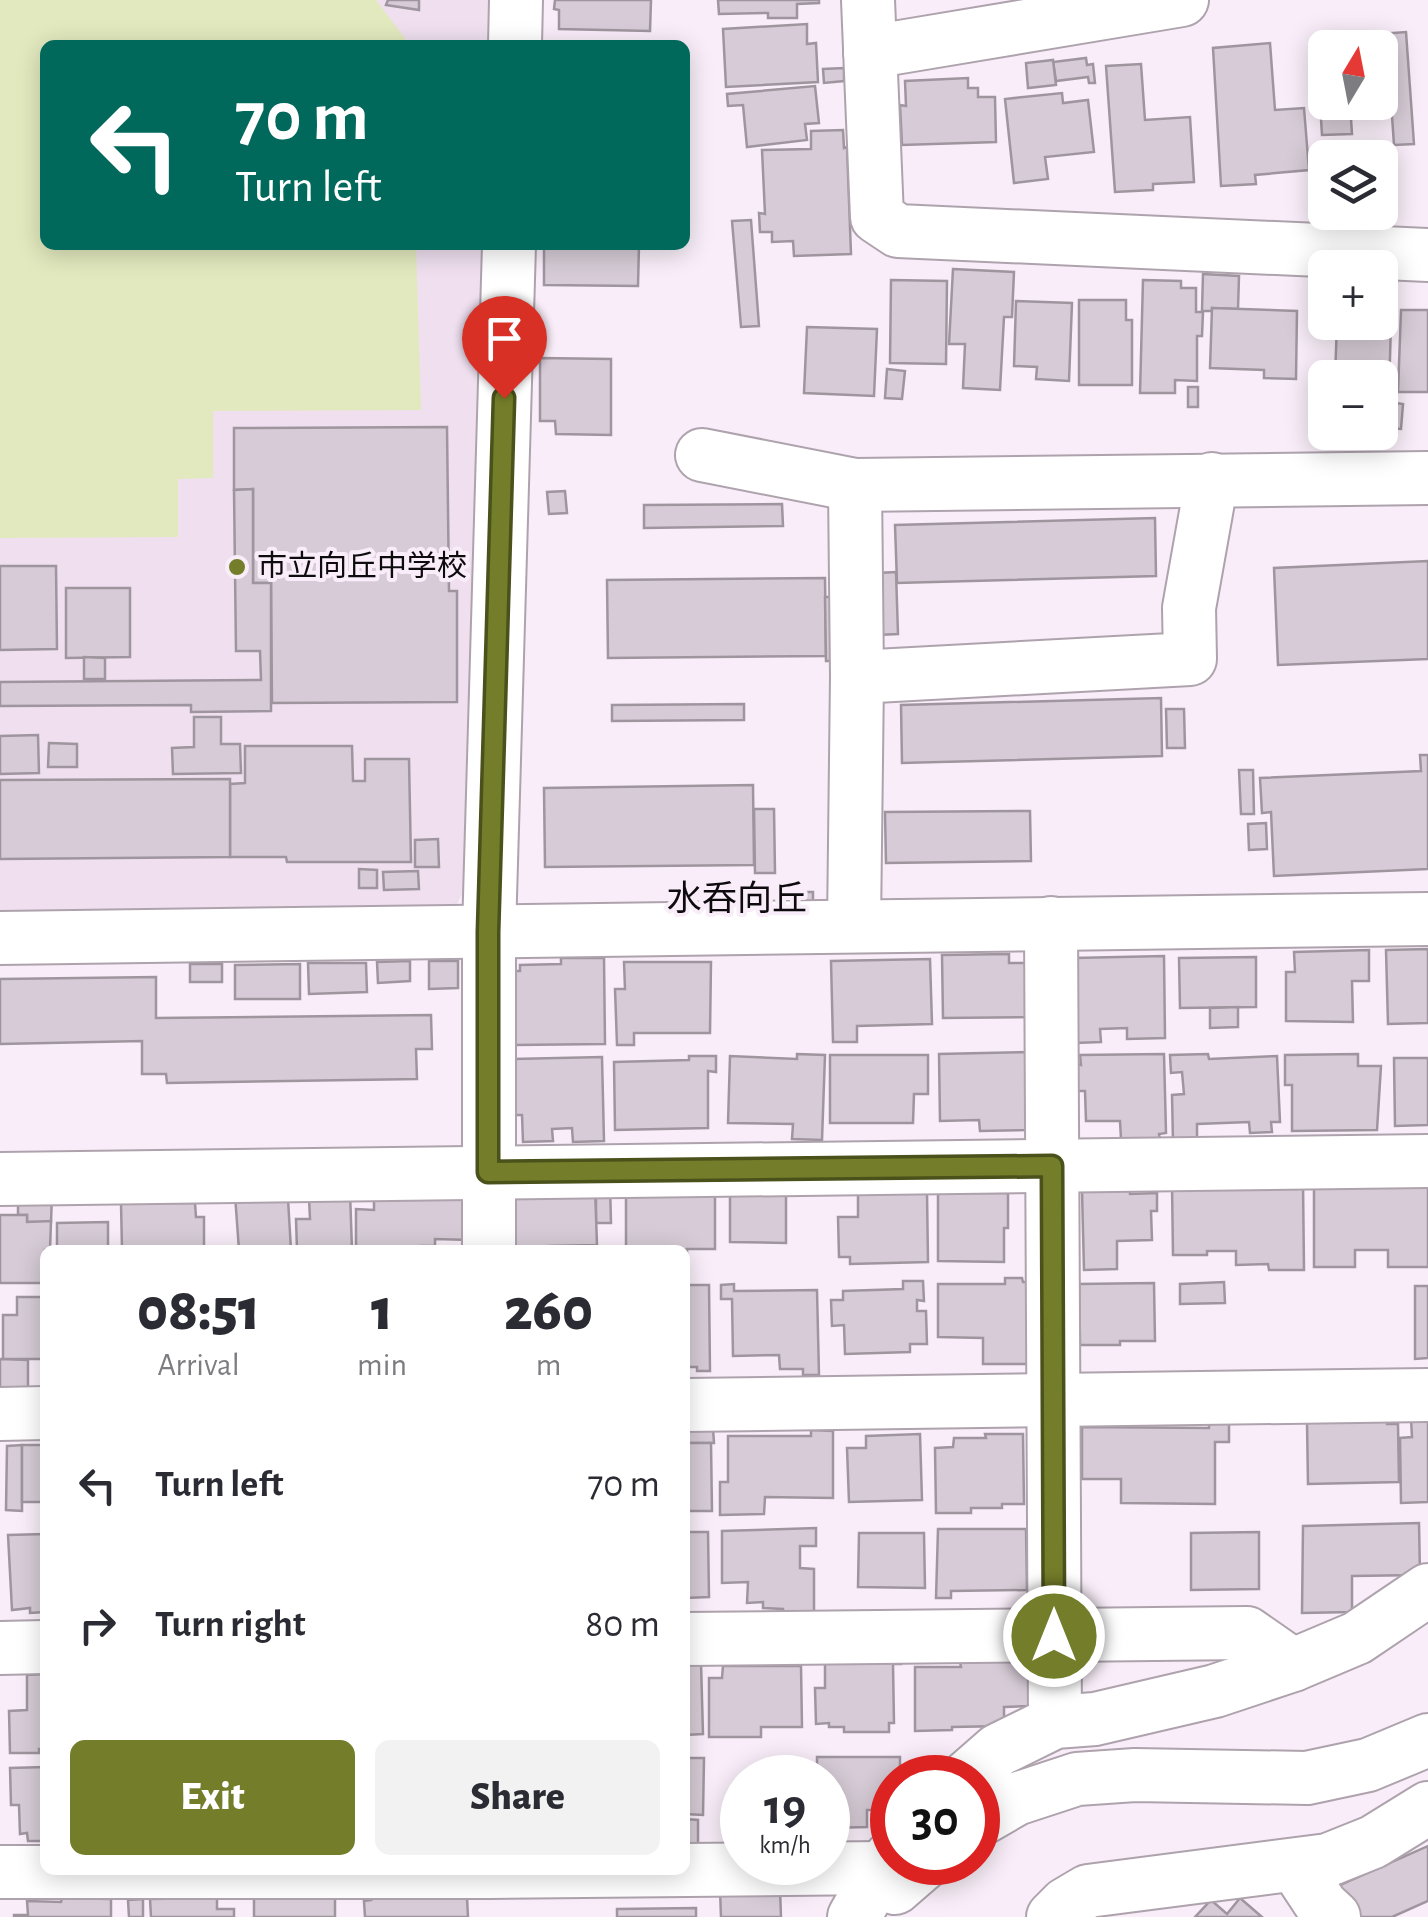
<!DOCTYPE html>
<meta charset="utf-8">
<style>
body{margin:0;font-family:"Alegreya Sans","Noto Sans JP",sans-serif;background:#f2f2f3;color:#2b2b33;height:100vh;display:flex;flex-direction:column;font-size:38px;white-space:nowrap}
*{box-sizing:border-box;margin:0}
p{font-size:32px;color:#7c7c81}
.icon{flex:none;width:55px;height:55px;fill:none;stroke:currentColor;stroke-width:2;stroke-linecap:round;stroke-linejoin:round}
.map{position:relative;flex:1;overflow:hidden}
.side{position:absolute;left:40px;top:1245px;width:650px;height:630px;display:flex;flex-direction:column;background:#fff;border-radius:15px;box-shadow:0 5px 25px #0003}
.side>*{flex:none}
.banner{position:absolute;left:40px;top:40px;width:650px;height:210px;border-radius:15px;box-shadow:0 5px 25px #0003;background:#00695c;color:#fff;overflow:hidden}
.needle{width:65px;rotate:10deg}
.buttons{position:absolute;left:1308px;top:30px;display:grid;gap:20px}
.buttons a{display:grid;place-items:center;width:90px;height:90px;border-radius:15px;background:#fff;box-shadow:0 5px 25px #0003;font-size:50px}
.speed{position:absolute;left:720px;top:1755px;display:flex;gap:20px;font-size:50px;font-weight:700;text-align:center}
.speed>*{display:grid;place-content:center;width:130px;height:130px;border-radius:50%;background:#fff;box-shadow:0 5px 25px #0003;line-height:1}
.speed small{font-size:25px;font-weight:400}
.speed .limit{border:15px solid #d22;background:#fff;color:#111}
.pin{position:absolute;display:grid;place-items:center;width:85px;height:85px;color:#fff;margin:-102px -42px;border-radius:50% 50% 50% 0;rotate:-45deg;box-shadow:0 0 10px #0007}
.pin .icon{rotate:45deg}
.me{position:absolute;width:110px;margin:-55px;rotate:0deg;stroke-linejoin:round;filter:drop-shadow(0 0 8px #0008)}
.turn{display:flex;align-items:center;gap:35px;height:210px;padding:0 30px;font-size:45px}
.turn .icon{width:130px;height:130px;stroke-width:2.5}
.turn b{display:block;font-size:70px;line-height:85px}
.eta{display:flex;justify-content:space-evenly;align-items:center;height:170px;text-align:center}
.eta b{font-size:60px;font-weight:800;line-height:70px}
.button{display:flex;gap:20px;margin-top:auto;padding:20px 30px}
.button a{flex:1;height:115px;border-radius:15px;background:#747d29;color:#fff;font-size:40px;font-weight:800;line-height:115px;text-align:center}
.button a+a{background:#f2f2f3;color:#2b2b33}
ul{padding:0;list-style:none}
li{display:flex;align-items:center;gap:30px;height:140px;padding:0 30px}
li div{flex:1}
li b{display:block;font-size:38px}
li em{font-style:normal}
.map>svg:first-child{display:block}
</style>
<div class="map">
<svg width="1428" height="1917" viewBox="0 0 1428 1917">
<rect width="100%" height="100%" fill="#f8edf8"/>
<!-- built -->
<polygon fill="#efdfef" points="0,0 492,0 490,45 45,45 45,245 484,245 465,888 454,910 0,911"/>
<!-- green -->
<polygon fill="#e2e9be" points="0,0 376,0 410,45 45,45 45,245 416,245 421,410 213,411 213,478 178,479 178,537 0,538"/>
<!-- building -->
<g fill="#d6cbd6" stroke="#9f959f" stroke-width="2.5">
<polygon points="388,0 419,0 419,10 386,5"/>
<polygon points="555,0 651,0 650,31 559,29 559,10 554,9"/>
<polygon points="718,0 819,0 819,3 797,4 797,18 768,18 768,13 719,14"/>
<polygon points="807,24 807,44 816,43 818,82 726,87 723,29"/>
<polygon points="1406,32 1414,144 1394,145 1392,116 1351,119 1352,134 1322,135 1316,39 1323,39 1325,48 1325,102 1380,102 1380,48 1335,48 1341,47 1341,42 1381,39 1380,34"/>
<polygon points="1270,43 1275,110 1304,108 1309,170 1255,175 1256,184 1221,186 1213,48"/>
<polygon points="1086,58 1087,65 1093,64 1095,83 1089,83 1088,77 1056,81 1053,62"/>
<polygon points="1053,60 1056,85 1028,88 1026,63"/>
<polygon points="1141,64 1145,120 1190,117 1194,182 1153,184 1153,190 1115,192 1106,66"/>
<polygon points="844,68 844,81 824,83 823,69"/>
<polygon points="968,78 968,88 978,88 978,97 995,97 996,142 902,145 900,105 906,106 905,81"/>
<polygon points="815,86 819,123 805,124 807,140 747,147 743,105 728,106 727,94"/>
<polygon points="1062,93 1063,103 1088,100 1094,152 1045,157 1048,179 1014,183 1005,99"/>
<polygon points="843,130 844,148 847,147 851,254 794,256 793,241 772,242 772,232 760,232 759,213 765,214 762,150 811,149 811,131"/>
<polygon points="751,220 759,326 741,327 732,221"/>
<polygon points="544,245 639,245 638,286 544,285"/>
<polygon points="953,269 1014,272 1012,317 1004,317 1000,390 963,388 965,344 949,344"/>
<polygon points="1203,274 1239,276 1238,309 1212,308 1212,311 1202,311"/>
<polygon points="891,280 947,281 946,364 890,363"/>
<polygon points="1143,280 1181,281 1181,288 1196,288 1196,312 1203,312 1202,336 1197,336 1197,381 1175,380 1175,393 1140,393"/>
<polygon points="1079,300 1126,300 1126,320 1132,320 1132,385 1079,385"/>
<polygon points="1016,301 1072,303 1069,381 1036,379 1037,367 1014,366"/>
<polygon points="1212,308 1297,311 1296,379 1264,378 1264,370 1210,368"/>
<polygon points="1401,310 1428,310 1428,392 1398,392"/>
<polygon points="1337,322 1391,323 1389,392 1382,392 1382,401 1380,401 1380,378 1335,378"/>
<polygon points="807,327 877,329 874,396 804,393"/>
<polygon points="540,358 611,359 611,435 556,434 555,421 540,421"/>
<polygon points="887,369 905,371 902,399 885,398"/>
<rect x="1188" y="387" width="10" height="20"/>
<polygon points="1389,402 1403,404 1401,429 1388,428"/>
<polygon points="447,427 449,591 457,591 457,702 272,703 271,583 253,583 253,489 234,490 234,428"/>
<polygon points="253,489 253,583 271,583 271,711 191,712 191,705 0,706 0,682 261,680 260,651 236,651 234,490"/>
<polygon points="565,491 567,513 549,514 547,492"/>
<polygon points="782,504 783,526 644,528 644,505"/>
<polygon points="1155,518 1156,576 897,583 895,525"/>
<polygon points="1428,561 1428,659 1278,665 1274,568"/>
<polygon points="0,566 56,566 57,649 0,650"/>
<polygon points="896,572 898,634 878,635 877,573"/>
<polygon points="825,578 826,656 608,658 607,580"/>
<polygon points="66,588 130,588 130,657 66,658"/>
<polygon points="825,597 841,597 842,661 826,661"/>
<polygon points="84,657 105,658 105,679 84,679"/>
<polygon points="1161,698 1162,756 902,763 901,705"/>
<polygon points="744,704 744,720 612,721 612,705"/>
<polygon points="1166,709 1184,709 1185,748 1167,748"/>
<polygon points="194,717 221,717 221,744 240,744 241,773 173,774 172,748 194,747"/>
<polygon points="38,735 39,773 0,774 0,736"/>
<polygon points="49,743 77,744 77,767 48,767"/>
<polygon points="245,746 352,746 353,781 365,781 365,759 409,759 411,862 287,862 286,857 230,857 230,784 245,783"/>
<polygon points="1420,755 1428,755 1428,869 1274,876 1271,812 1262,813 1260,778 1421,771"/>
<polygon points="1239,770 1253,770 1254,814 1241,814"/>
<polygon points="230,779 230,857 0,859 0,780"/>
<polygon points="753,785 754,865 545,867 544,788"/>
<polygon points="754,809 774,809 775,873 755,873"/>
<polygon points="1030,811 1031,861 886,863 885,812"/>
<polygon points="1266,823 1267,849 1249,850 1248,824"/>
<polygon points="438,839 439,867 415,867 415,840"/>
<polygon points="359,869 377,870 377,888 359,888"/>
<polygon points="418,871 419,889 384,890 383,872"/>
<polygon points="790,892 813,892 813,903 790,904"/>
<polygon points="1428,949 1428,1023 1388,1024 1386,950"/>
<polygon points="1369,950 1369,981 1352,981 1353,1022 1286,1021 1286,972 1295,972 1294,952"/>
<polygon points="1009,954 1009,963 1032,963 1033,1017 943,1018 942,955"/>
<polygon points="1164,956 1165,1038 1127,1039 1127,1028 1100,1029 1101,1042 1075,1043 1074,958"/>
<polygon points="1256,957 1256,1007 1180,1008 1179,958"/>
<polygon points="561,958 604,958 605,1044 515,1045 514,971 520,971 520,965 561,964"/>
<polygon points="930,959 932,1024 857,1026 857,1042 833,1042 831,961"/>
<polygon points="410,961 410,981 378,983 377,962"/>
<polygon points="429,961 458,961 458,988 429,989"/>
<polygon points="624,962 711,962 710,1033 634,1033 634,1045 617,1045 615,989 625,989"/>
<polygon points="308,963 366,963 367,992 309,994"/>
<rect x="190" y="964" width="32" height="18"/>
<polygon points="300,964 300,999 235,999 235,965"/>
<polygon points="156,977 156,1018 431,1015 432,1049 416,1049 417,1079 167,1083 166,1074 142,1074 142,1041 0,1044 0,979"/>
<polygon points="1238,1007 1238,1027 1210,1028 1210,1008"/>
<polygon points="1033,1052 1027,1130 980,1131 979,1120 940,1121 939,1054"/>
<polygon points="797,1054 825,1055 822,1140 792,1139 793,1124 728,1123 730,1056 797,1059"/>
<polygon points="1164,1054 1166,1133 1159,1134 1160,1139 1121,1139 1120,1121 1086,1121 1085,1091 1074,1091 1074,1064 1081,1065 1080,1055"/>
<polygon points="1208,1054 1209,1059 1277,1056 1280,1122 1271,1122 1272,1132 1250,1133 1249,1122 1197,1124 1197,1141 1173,1142 1172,1095 1184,1094 1182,1072 1171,1073 1170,1055"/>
<polygon points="1358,1054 1358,1066 1381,1066 1377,1130 1292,1131 1292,1085 1285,1085 1285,1055"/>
<polygon points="830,1055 928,1055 928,1094 914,1094 913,1123 830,1123"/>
<polygon points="689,1056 716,1056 716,1072 708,1071 708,1128 615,1130 614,1062 689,1060"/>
<polygon points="602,1057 604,1141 573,1142 572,1128 552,1129 553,1141 523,1142 522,1115 514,1115 513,1059"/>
<polygon points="1394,1058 1428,1058 1428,1125 1395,1126"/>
<polygon points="1303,1182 1304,1270 1269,1270 1268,1264 1236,1265 1236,1251 1207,1251 1207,1255 1173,1255 1172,1184"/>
<polygon points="1314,1182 1428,1182 1428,1267 1388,1267 1388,1250 1355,1250 1355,1267 1314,1267"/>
<polygon points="610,1185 611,1223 596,1223 596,1186"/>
<polygon points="595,1188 597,1245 549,1246 549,1250 509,1250 514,1193"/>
<polygon points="715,1188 715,1249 687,1249 687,1259 685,1259 685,1250 626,1250 626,1191"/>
<polygon points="1130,1190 1130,1194 1157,1193 1157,1211 1151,1211 1152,1240 1117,1241 1117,1269 1084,1270 1082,1191"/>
<polygon points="374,1191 459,1192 469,1202 469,1240 435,1239 435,1246 421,1246 421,1250 356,1250 356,1209 374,1210"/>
<polygon points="730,1191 786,1191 786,1243 730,1242"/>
<polygon points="350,1192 352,1250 297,1250 296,1219 310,1219 309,1198"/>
<polygon points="927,1192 928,1262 850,1264 850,1257 839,1257 838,1217 858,1217 858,1193"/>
<polygon points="938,1193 1008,1193 1008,1228 1004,1228 1004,1262 938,1261"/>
<polygon points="18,1194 52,1194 51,1222 27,1222 27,1215 18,1215"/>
<polygon points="249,1194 250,1202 288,1199 291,1250 239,1250 235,1195"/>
<polygon points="121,1203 195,1203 196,1217 204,1217 204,1250 122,1250"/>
<polygon points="0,1215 27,1215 27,1222 51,1221 50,1250 45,1250 45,1283 0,1283"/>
<polygon points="108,1222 108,1250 57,1250 57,1223"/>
<polygon points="1005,1278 1022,1278 1023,1282 1028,1282 1028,1364 983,1364 983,1338 938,1337 938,1284 1005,1284"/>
<polygon points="903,1281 923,1281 924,1301 917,1300 917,1311 926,1311 927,1344 910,1344 910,1352 845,1354 844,1325 832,1326 831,1300 843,1300 843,1291 903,1289"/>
<polygon points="1224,1282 1225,1303 1180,1304 1180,1284"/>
<polygon points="1154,1283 1155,1341 1120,1341 1120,1345 1080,1345 1079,1284"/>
<polygon points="734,1284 734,1291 817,1290 819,1375 803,1375 803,1369 780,1369 779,1355 733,1356 732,1299 721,1299 721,1285"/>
<polygon points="685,1285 709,1285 710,1371 697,1371 697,1367 685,1367"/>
<polygon points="1415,1286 1428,1286 1428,1358 1415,1359"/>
<polygon points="17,1297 45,1297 45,1359 3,1359 3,1315 17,1315"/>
<polygon points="0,1359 28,1360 28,1388 0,1388"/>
<polygon points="1411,1419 1428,1419 1428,1502 1401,1503 1400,1438 1412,1437"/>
<polygon points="1387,1420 1387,1424 1398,1424 1399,1482 1308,1484 1307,1422"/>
<polygon points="1209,1423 1229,1423 1229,1442 1215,1442 1215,1504 1121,1503 1121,1479 1082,1479 1082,1427 1209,1428"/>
<polygon points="713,1428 714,1443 685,1443 685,1429"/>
<polygon points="811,1430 833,1431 833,1498 765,1497 764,1514 720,1515 720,1482 728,1482 728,1436 811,1436"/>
<polygon points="920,1434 922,1500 849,1502 847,1448 866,1448 866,1436"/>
<polygon points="985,1434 1023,1434 1024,1504 1002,1504 1002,1508 971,1508 971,1513 936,1513 935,1448 953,1447 954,1438 986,1438"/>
<polygon points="685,1443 711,1443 712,1511 685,1511"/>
<polygon points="22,1445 22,1511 6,1510 7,1446"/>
<rect x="22" y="1445" width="23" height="57"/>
<polygon points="1419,1523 1420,1575 1352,1576 1352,1612 1302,1613 1303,1526"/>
<polygon points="816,1528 816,1546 800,1546 800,1568 814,1569 814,1613 783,1613 783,1609 763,1608 763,1602 747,1603 748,1582 722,1583 722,1531"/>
<polygon points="938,1529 1026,1529 1027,1590 951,1591 951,1598 936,1598"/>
<polygon points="685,1532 708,1532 709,1597 685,1598"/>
<polygon points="1259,1532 1259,1589 1191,1590 1191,1533"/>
<polygon points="859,1533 924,1533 925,1588 858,1587"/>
<polygon points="45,1534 45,1612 30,1613 30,1608 12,1610 8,1535"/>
<polygon points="901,1658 901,1664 893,1664 894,1723 889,1723 889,1732 844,1732 844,1727 829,1727 829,1723 816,1724 815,1688 825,1688 825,1660"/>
<polygon points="1031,1660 1031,1706 1004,1707 1004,1726 952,1727 952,1730 915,1731 915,1667 961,1667 960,1662"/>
<polygon points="685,1663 701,1663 703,1734 685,1735"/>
<polygon points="723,1666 801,1666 802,1727 761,1727 761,1737 709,1737 709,1678 722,1678"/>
<polygon points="45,1674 45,1749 39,1749 39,1753 10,1753 9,1711 27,1710 27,1675"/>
<polygon points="817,1757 900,1757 900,1778 892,1778 892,1810 867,1810 867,1827 828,1828 828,1778 817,1778"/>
<polygon points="685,1758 704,1758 703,1815 685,1814"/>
<polygon points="45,1767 45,1841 28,1841 27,1833 20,1834 19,1805 11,1805 10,1768"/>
<polygon points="685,1819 698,1820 698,1851 685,1850"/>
<polygon points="1428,1846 1428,1901 1392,1917 1361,1917 1344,1902 1346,1901 1340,1885"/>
<polygon points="780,1889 781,1917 721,1917 720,1890"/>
<rect x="254" y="1896" width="81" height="21"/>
<polygon points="370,1897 467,1897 468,1917 365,1917 364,1901 371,1900"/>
<polygon points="62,1898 111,1899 111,1917 14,1917 14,1915 28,1915 27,1901 61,1902"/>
<polygon points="217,1898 217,1909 234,1909 234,1917 151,1917 150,1899"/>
<polygon points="1240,1898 1262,1917 1195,1917 1211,1900 1227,1914"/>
<polygon points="143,1899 143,1917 129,1917 128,1900"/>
<polygon points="696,1908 696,1917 617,1917 617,1909"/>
</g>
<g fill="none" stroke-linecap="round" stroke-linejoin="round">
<defs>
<g id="minor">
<polyline points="868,0 877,217 898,231 1428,255"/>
<polyline points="515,45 516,0"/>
<polyline points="870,52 1182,0"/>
<polyline points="702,455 855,485 1428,478"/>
<polyline points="857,677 1190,659 1189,608 1212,479"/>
<polyline points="1051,923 1055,1722"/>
<polyline points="854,926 857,677 855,485"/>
<polyline points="0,938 1428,919"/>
<polyline points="0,1179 1428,1161"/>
<polyline points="489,1250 489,931 509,245"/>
<polyline points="685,1405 1428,1395"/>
<polyline points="0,1414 45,1413"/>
<polyline points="685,1639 1247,1633 1293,1665"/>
<polyline points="0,1648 45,1647"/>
<polyline points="966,1778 998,1750 1055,1722 1095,1719 1215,1691 1293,1665 1357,1638 1428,1590"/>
<polyline points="978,1821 1016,1799 1077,1779 1135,1775 1307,1778 1368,1765 1428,1740"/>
<polyline points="1295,1865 1322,1906 1334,1917"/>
<polyline points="0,1872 490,1872 882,1868 895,1888 925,1862"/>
<polyline points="854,1917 882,1868 892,1856"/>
<polyline points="1053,1917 1066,1904 1088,1891 1328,1860 1373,1842 1428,1808"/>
</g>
</defs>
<!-- minor casing -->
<use href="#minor" stroke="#aea3ad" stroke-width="56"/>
<!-- minor -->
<use href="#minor" stroke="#fff" stroke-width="52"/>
</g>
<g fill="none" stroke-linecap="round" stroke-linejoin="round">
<defs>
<polyline id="route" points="504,398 488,932 488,1172 1052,1166 1054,1636"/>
</defs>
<!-- route casing -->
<use href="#route" stroke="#4b511b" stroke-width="25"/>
<!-- route -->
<use href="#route" stroke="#747d29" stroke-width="18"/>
</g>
<!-- markers -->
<circle fill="#747d29" stroke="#f8edf8" stroke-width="4" cx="237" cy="567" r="10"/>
<g text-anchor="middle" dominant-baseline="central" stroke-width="8" stroke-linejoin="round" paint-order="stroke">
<!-- poi labels -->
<g font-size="30" fill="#0e0b0e" stroke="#f8edf8" text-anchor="start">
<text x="257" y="567">市立向丘中学校</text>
</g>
<!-- quarter labels -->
<g font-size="35" fill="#0e0b0e" stroke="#f8edf8">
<text x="737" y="899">水呑向丘</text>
</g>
</g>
</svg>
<div class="buttons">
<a><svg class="needle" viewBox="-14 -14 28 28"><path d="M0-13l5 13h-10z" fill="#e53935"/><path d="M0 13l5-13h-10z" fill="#7c7c81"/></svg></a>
<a><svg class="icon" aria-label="layers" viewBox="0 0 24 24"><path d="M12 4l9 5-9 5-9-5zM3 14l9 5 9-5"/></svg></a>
<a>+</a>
<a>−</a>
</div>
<div class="speed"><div>19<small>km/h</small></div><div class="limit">30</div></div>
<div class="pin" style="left:504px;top:398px;background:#d93025"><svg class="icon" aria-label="arrive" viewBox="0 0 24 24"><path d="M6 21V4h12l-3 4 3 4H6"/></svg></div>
<svg class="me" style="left:1054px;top:1636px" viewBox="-20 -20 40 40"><circle r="17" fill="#747d29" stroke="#fff" stroke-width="3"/><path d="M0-11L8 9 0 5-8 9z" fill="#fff"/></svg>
<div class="banner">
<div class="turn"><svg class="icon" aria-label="left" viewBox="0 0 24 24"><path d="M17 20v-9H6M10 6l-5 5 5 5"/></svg><div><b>70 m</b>Turn left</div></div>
</div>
<section class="side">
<div class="eta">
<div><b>08:51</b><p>Arrival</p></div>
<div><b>1</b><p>min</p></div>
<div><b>260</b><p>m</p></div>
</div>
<ul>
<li><svg class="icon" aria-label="left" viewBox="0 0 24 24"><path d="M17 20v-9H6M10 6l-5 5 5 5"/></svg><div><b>Turn left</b></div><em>70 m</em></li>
<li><svg class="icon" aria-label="right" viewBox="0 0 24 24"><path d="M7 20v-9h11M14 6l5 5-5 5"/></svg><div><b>Turn right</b></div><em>80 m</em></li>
</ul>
<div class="button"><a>Exit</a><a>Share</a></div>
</section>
</div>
